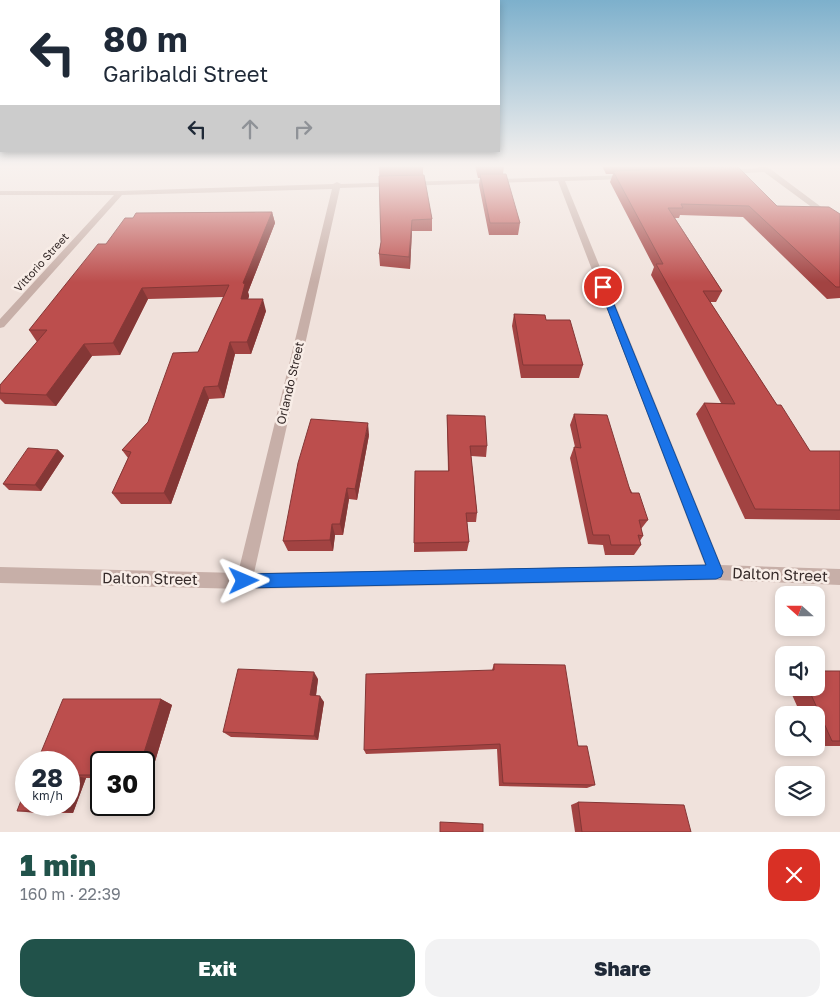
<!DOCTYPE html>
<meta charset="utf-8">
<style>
body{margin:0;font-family:"Golos Text",sans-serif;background:#f2f2f3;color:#1f2937;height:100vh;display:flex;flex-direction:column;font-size:19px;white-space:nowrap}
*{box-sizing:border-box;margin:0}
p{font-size:16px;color:#747a83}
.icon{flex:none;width:28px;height:28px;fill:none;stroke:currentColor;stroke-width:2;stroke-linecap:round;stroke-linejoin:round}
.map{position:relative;height:832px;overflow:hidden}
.details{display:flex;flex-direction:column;background:#fff;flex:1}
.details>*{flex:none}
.banner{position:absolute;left:0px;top:0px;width:500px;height:152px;box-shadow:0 2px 8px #0003;background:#fff;color:#1f2937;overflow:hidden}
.needle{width:32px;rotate:291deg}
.fabs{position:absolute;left:775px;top:586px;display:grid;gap:10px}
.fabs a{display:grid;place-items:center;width:50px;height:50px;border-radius:10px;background:#fff;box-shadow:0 2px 8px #0003;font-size:25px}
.speed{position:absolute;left:15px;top:751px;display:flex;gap:10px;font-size:25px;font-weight:700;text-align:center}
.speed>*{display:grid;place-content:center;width:65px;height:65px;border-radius:50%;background:#fff;box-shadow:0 2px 8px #0003;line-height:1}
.speed small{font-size:12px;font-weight:400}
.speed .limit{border:2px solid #111;border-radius:8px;background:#fff;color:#111}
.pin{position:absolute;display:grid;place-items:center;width:42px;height:42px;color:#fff;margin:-21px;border:2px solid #fff;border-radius:50%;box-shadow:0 1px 5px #0007}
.me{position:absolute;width:55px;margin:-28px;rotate:89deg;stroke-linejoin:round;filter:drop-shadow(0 0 4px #0008)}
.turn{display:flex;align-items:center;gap:18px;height:105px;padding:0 20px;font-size:22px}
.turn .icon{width:65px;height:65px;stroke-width:2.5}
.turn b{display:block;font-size:35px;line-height:42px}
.lanes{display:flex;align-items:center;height:48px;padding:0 20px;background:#0003;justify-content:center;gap:25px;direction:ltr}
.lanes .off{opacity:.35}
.round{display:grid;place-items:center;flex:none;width:52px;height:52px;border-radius:15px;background:#f2f2f3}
.overview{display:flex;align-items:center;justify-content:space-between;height:85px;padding:0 20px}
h1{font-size:30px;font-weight:800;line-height:38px;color:#21524a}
.cta{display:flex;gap:10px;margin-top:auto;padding:10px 20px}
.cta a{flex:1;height:58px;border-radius:15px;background:#21524a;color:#fff;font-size:20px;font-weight:800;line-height:58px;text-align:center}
.cta a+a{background:#f2f2f3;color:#1f2937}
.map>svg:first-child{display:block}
</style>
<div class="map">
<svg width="840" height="832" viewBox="0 0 840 832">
<rect width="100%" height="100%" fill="#f0e2dc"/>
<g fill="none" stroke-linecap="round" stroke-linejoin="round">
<!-- street -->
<g fill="#c7afa8" fill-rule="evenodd">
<polygon points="757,166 764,166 769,168 840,221 840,228 764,172 726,174 722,172 726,170 758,168"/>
<path d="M629,175V179H626L565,181L721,565L840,569V585L716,580L244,589L0,583V567L238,573L332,189L122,195L4,327L0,328V319L114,195H0V191H120L333,184L337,182L341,184ZM558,181L705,565L254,573L340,188Z"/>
</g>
</g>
<!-- wall -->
<g fill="#a24342">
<polygon points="379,166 423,168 423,175 432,219 432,231 412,231 410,269 380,266 379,254 381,242"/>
<polygon points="475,166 504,166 503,174 520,223 518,235 489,235 479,185 480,178 478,178"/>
<polygon points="602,166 726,166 777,206 840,214 840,298 827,299 743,217 680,215 679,218 675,218 722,291 716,302 710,302 777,405 810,451 840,451 840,520 745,519 696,414 704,403 721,403 651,275 654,267 610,182 613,174 606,174"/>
<polygon points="272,212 275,223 248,292 249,296 248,299 266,311 251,354 235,354 224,398 209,399 171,504 121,504 112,493 128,458 122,450 148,422 198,352 224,297 148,299 120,355 92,356 56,406 5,404 0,399 0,385 37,342 29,330 106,244"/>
<polygon points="514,314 546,320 583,365 579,378 521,378 512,326"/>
<polygon points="574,414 629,487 648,520 641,529 643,536 640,541 641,545 634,555 605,555 603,545 588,544 570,458 574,447 575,447 570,425"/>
<polygon points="447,415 487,446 486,457 471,456 477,513 476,522 467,522 469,542 467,551 414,552 415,471 448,471 447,426"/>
<polygon points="369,435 357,500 349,499 343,535 335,535 333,551 288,551 283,541"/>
<polygon points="58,450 64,456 41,491 9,490 3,484"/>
<polygon points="494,664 578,746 595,785 587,788 499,786 497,749 366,754 364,750 492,670"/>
<polygon points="840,671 840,746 816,746 816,715 801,715 789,688 816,688"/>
<polygon points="318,679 316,696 324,702 318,740 231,737 223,732"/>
<polygon points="161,699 172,705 150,778 144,778 144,762 101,762 101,778 86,778 73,813 35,813 17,811 69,762"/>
<polygon points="578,802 691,832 575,832 571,805"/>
</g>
<!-- shaded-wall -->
<g fill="#843736">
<polygon points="272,212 275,223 248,292 249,296 245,311 241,299 243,283"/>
<polygon points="412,220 412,231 410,269 409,257"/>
<polygon points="142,288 148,299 120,355 113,343"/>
<polygon points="263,299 266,311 251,354 247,342"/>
<polygon points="230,342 235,354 224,398 218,386"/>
<polygon points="84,344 92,356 56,406 46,395"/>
<polygon points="204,387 209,399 171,504 164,493"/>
<polygon points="368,423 369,435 357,500 355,489"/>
<polygon points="58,450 64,456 41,491 35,485"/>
<polygon points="347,488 349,499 343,535 340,524"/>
<polygon points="332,524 335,535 333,551 330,540"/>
<polygon points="314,672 318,679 315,702 310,695"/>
<polygon points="320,696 324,702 318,740 314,736"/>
<polygon points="161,699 172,705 150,778 144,776 144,762 141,762"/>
<polygon points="70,775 86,778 73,813 56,811 59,805 69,805 69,778"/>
</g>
<!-- building -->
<g fill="#bc4e4d" stroke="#843736">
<polygon points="379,166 422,166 423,168 379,168"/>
<polygon points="478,166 504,166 478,167"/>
<polygon points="737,166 777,206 829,207 840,214 840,287 836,287 749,206 681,204 683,208 668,208 722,291 703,291 777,405 781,405 810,451 840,451 840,510 755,509 704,403 735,404 656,264 663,264 613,171"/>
<polygon points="480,174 506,174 520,223 490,223"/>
<polygon points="424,175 432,219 412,220 409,257 379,254 381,242 379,176"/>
<polygon points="272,212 243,283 245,284 241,299 263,299 247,342 230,342 218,386 204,387 164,493 112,493 131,452 122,450 148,422 173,353 198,352 229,285 142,288 113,343 84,344 46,395 0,393 0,385 47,330 29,330 98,244 106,244 125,218 133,218 136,213"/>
<polygon points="514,314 545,315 546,320 570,320 583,365 523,365"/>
<polygon points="574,414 607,415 629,487 631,493 639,493 648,520 639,520 643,536 638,535 641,545 611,545 609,535 593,535 574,447 581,448"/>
<polygon points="447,415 485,416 487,446 470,446 477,513 466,513 469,542 414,543 415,471 449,471"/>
<polygon points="311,419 368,423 355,489 347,488 340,524 332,524 330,540 283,541 298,463"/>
<polygon points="28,448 58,450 35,485 3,484"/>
<polygon points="494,664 565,665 578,746 587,746 595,785 503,783 500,744 364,750 366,674 494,670"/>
<polygon points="238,669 314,672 310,695 320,696 314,736 223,732"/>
<polygon points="816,671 840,671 840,741 832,741 808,688 816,688"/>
<polygon points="63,699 161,699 141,762 101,762 101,775 70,775 69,778 69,762 37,762"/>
<polygon points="26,788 26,805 59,805 56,811 17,811"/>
<polygon points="578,802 684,805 691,832 582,832"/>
<polygon points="440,822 483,824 483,832 440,832"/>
</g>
<!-- sky -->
<linearGradient id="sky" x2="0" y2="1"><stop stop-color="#7db0cc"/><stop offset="0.59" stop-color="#f8f2ef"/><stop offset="1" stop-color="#f8f2ef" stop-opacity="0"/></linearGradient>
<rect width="840" height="282" fill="url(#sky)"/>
<!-- route -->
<polygon fill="#1a73e8" stroke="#114b97" points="603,284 607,287 723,572 721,577 716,579 244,588 238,586 236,581 238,576 244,574 706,565 599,287"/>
<g text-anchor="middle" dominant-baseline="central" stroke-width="5" stroke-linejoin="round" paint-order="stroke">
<!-- far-street labels -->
<g font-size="11" fill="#342928" stroke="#f8ede7">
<text transform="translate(41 262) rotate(-48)">Vittorio Street</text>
</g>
<!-- street labels -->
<g font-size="12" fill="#342928" stroke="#f8ede7">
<text transform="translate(290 383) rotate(-77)">Orlando Street</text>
</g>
<!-- near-street labels -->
<g font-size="15" fill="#342928" stroke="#f8ede7">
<text transform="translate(780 574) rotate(2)">Dalton Street</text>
<text transform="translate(150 578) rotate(1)">Dalton Street</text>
</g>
</g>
</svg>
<div class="fabs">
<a><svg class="needle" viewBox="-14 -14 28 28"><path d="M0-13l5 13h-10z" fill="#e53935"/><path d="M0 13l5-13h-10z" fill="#747a83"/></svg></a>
<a><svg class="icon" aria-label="sound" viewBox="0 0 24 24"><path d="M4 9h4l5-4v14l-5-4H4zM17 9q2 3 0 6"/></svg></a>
<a><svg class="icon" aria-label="search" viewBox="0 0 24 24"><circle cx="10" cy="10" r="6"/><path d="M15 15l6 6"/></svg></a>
<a><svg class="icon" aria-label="layers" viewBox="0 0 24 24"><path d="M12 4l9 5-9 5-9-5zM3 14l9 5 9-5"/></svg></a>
</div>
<div class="speed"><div>28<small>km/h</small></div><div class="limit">30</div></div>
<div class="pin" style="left:603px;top:287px;background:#d93025"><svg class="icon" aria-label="arrive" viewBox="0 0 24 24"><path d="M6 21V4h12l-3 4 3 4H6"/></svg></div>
<svg class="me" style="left:244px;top:581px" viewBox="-20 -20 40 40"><path d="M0-17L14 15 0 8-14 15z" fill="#1a73e8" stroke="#fff" stroke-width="4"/></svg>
<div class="banner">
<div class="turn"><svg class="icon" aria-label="left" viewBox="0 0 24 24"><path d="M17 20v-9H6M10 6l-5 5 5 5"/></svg><div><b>80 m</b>Garibaldi Street</div></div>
<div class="lanes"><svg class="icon" aria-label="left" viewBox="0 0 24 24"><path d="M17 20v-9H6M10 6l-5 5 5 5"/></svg><svg class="icon off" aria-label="ahead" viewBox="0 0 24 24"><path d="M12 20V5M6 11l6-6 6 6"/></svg><svg class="icon off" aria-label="right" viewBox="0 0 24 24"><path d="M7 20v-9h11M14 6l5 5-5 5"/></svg></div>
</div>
</div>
<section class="details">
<div class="overview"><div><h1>1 min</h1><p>160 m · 22:39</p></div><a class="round" style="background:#d93025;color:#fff"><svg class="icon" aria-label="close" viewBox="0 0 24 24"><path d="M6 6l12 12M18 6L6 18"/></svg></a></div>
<div class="cta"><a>Exit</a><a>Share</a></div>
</section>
